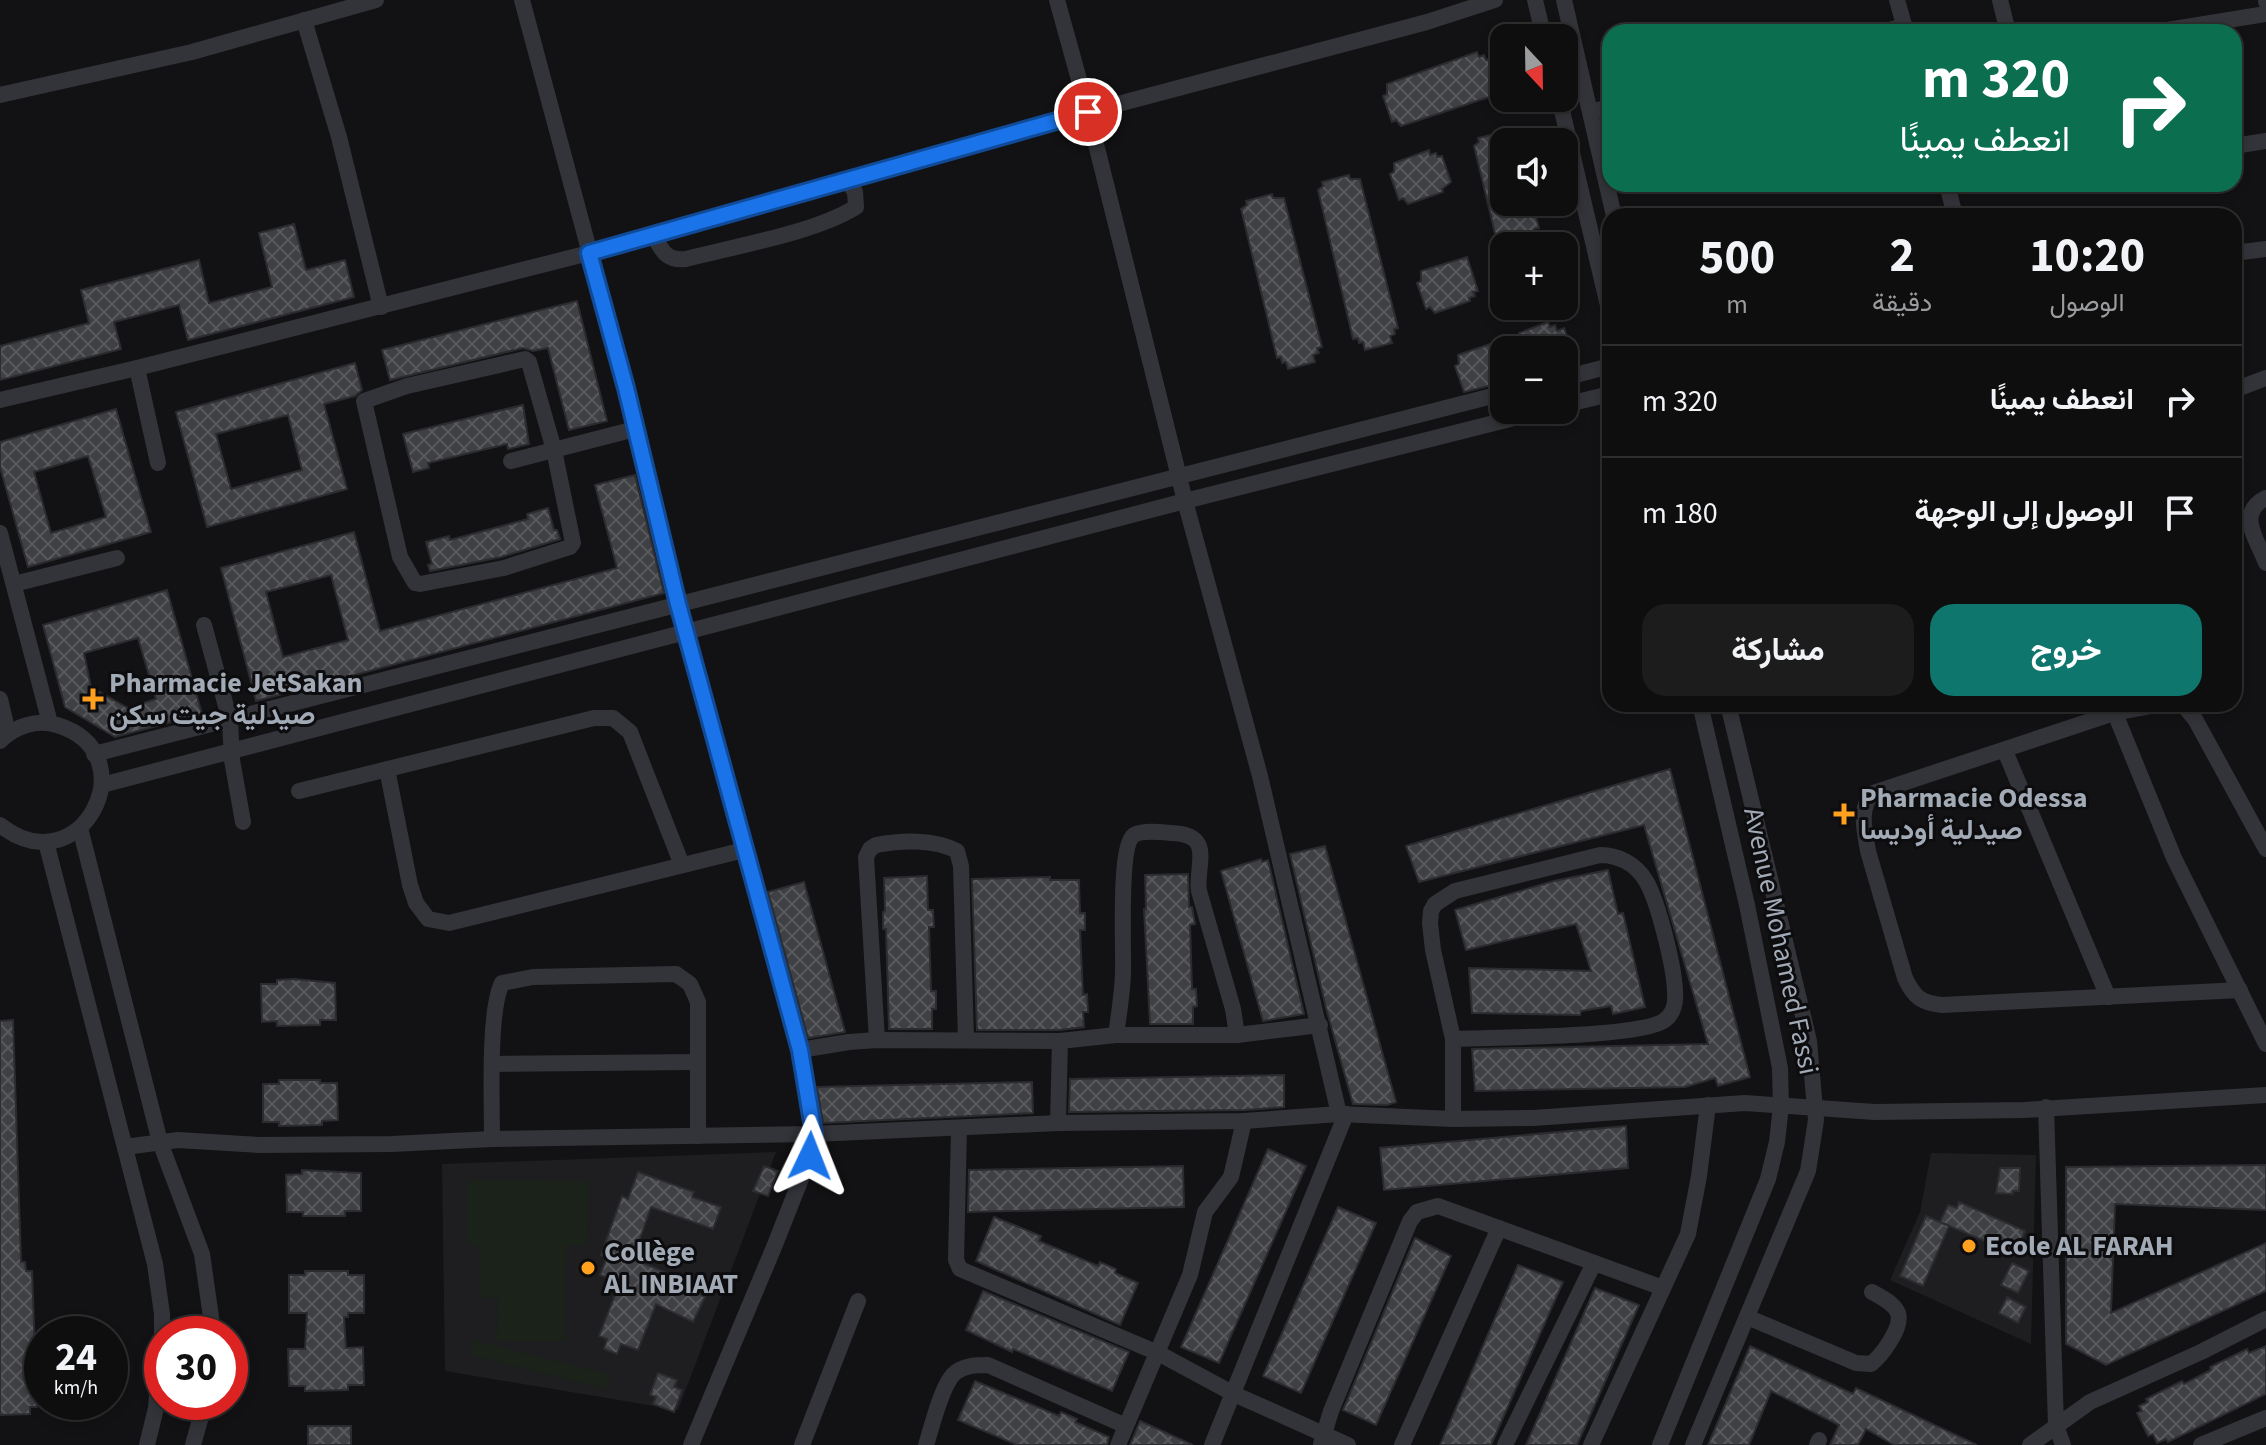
<!DOCTYPE html>
<html lang="ar">
<meta charset="utf-8">
<style>
body{margin:0;font-family:"Source Sans 3",Vazirmatn,sans-serif;background:#1c1c1d;color:#f1f3f6;direction:rtl;height:100vh;display:flex;flex-direction:column;font-size:30px;white-space:nowrap}
*{box-sizing:border-box;margin:0}
p{font-size:26px;color:#9b9c9e}
.icon{flex:none;width:44px;height:44px;fill:none;stroke:currentColor;stroke-width:2;stroke-linecap:round;stroke-linejoin:round}
.map{position:relative;flex:1;overflow:hidden;direction:ltr}
.details{position:absolute;left:1602px;top:208px;width:640px;height:504px;display:flex;flex-direction:column;background:#0e0e0f;border-radius:24px;box-shadow:0 4px 12px #0003,0 0 0 2px #2e2e2f;direction:rtl}
.details>*{flex:none}
.hud{position:absolute;left:1602px;top:24px;width:640px;height:168px;border-radius:24px;box-shadow:0 4px 12px #0003,0 0 0 2px #2e2e2f;direction:rtl;background:#0b6e4f;color:#fff;overflow:hidden}
.needle{width:52px;rotate:158deg}
.tools{position:absolute;left:1490px;top:24px;display:grid;gap:16px}
.tools a{display:grid;place-items:center;width:88px;height:88px;border-radius:16px;background:#0e0e0f;box-shadow:0 4px 12px #0003,0 0 0 2px #2e2e2f;font-size:40px}
.speed{position:absolute;left:24px;top:1316px;display:flex;gap:16px;font-size:40px;font-weight:700;text-align:center}
.speed>*{display:grid;place-content:center;width:104px;height:104px;border-radius:50%;background:#0e0e0f;box-shadow:0 4px 12px #0003,0 0 0 2px #2e2e2f;line-height:1}
.speed small{font-size:20px;font-weight:400}
.speed .limit{border:12px solid #d22;background:#fff;color:#111}
.pin{position:absolute;display:grid;place-items:center;width:68px;height:68px;color:#fff;margin:-34px;border:4px solid #fff;border-radius:50%;box-shadow:0 2px 8px #0007}
.me{position:absolute;width:88px;margin:-44px;rotate:2deg;stroke-linejoin:round;filter:drop-shadow(0 0 6px #0008)}
.turn{display:flex;align-items:center;gap:28px;height:168px;padding:0 40px;font-size:36px}
.turn .icon{width:104px;height:104px;stroke-width:2.5}
.turn b{display:block;font-size:56px;line-height:68px}
.eta{display:flex;justify-content:space-evenly;align-items:center;height:136px;text-align:center}
.eta b{font-size:48px;font-weight:700;line-height:56px}
.primary-button{display:flex;gap:16px;margin-top:auto;padding:16px 40px}
.primary-button a{flex:1;height:92px;border-radius:24px;background:#0f766e;color:#fff;font-size:32px;font-weight:700;line-height:92px;text-align:center}
.primary-button a+a{background:#1c1c1d;color:#f1f3f6}
ul{padding:0;list-style:none}
li{display:flex;align-items:center;gap:24px;height:112px;padding:0 40px;border-top:2px solid #2e2e2f}
li div{flex:1}
li b{display:block;font-size:30px}
li em{font-style:normal}
.map>svg:first-child{display:block}
</style>
<div class="map">
<svg width="2266" height="1445" viewBox="0 0 2266 1445">
<defs>
<pattern id="building-cross-hatch" width="8" height="8" patternUnits="userSpaceOnUse" patternTransform="scale(2)"><rect width="8" height="8" fill="#3e4044"/><path d="M0 0l8 8M0 8l8-8" fill="none" stroke="#57595d"/></pattern>
</defs>
<rect width="100%" height="100%" fill="#121214"/>
<!-- built -->
<g fill="#1e1e21">
<polygon points="776,1152 678,1410 445,1371 442,1164"/>
<polygon points="1931,1153 2036,1155 2031,1344 1890,1280 1920,1212"/>
</g>
<!-- green -->
<g fill="#1a221a">
<polygon points="468,1180 588,1181 587,1245 566,1246 565,1341 497,1341 498,1298 480,1297 480,1245 467,1245"/>
<polygon points="473,1340 611,1375 607,1389 470,1355"/>
</g>
<!-- building -->
<g fill="url(#building-cross-hatch)" stroke="#2c2c30" stroke-width="2" fill-rule="evenodd">
<polygon points="1477,52 1479,57 1484,55 1486,60 1493,58 1502,84 1495,86 1496,90 1491,92 1492,96 1401,126 1396,120 1392,122 1383,96 1387,94 1387,84"/>
<polygon points="1504,132 1504,202 1532,202 1539,228 1534,229 1540,246 1498,246 1474,146 1479,142 1478,138"/>
<polygon points="1429,150 1430,155 1436,153 1437,157 1442,156 1451,182 1442,189 1443,192 1408,204 1403,198 1399,200 1390,174 1394,172 1394,163"/>
<polygon points="1349,175 1350,179 1360,179 1398,328 1394,329 1395,334 1390,336 1392,343 1365,350 1363,342 1359,343 1358,338 1353,339 1318,190 1323,186 1322,182"/>
<polygon points="1272,194 1273,198 1284,198 1322,347 1317,348 1319,353 1313,355 1315,362 1288,369 1286,362 1282,363 1281,357 1277,358 1241,209 1247,205 1246,201"/>
<polygon points="294,224 306,270 345,260 354,297 188,340 179,305 114,322 121,349 0,380 0,346 89,323 81,290 199,260 209,303 272,287 259,233"/>
<polygon points="1467,257 1478,291 1473,292 1475,296 1469,298 1470,301 1435,313 1430,307 1426,309 1417,283 1421,281 1421,271"/>
<polygon points="577,301 607,421 569,430 548,348 533,351 523,348 390,380 382,350"/>
<polygon points="1548,322 1550,327 1555,325 1557,331 1564,328 1572,350 1523,350 1519,333"/>
<polygon points="1496,342 1504,365 1504,382 1464,392 1455,366 1459,364 1458,355"/>
<path d="M355,363L362,390L355,396L324,404L347,489L207,527L176,412ZM288,415L302,470L231,489L216,434Z"/>
<polygon points="523,405 529,444 508,449 507,444 428,463 429,468 413,472 403,434"/>
<path d="M116,409L151,532L28,567L0,467V442ZM88,456L106,517L51,533L34,472Z"/>
<path d="M635,475L664,593L256,701L221,568L354,532L380,631L617,568L595,485ZM331,575L348,640L283,657L266,592Z"/>
<polygon points="548,508 554,530 557,530 560,539 501,557 430,571 428,565 432,564 426,542 449,536 450,540 528,519 527,514"/>
<path d="M167,590L202,714L115,737L65,707L43,625ZM138,638L156,699L128,708L91,687L84,653Z"/>
<polygon points="1670,769 1750,1077 1718,1086 1715,1078 1685,1087 1475,1091 1472,1049 1708,1044 1644,825 1419,882 1406,846"/>
<polygon points="1325,846 1396,1102 1387,1105 1353,1104 1326,1008 1290,854"/>
<polygon points="1261,859 1262,862 1268,860 1304,1014 1263,1021 1221,871"/>
<polygon points="1608,870 1618,914 1623,913 1645,1007 1613,1014 1611,1006 1581,1011 1580,1015 1472,1013 1469,968 1591,971 1576,924 1466,950 1455,910 1554,881"/>
<polygon points="1188,874 1189,907 1192,907 1195,924 1190,925 1192,989 1196,989 1197,1006 1193,1007 1193,1024 1150,1024 1144,909 1146,909 1145,875"/>
<polygon points="927,876 928,910 933,910 934,927 929,927 931,991 936,991 936,1009 932,1009 932,1029 889,1029 886,929 883,929 883,912 885,911 884,878"/>
<polygon points="1050,877 1050,880 1079,880 1080,913 1085,913 1085,930 1080,930 1083,995 1087,994 1088,1012 1083,1012 1084,1027 1059,1030 977,1030 972,879"/>
<polygon points="804,882 845,1032 808,1038 768,892"/>
<polygon points="294,979 335,983 336,1020 320,1020 320,1025 277,1026 277,1021 262,1022 261,984 277,984 277,980"/>
<polygon points="13,1020 21,1262 25,1262 26,1271 32,1271 37,1407 30,1407 30,1414 0,1415 0,1021"/>
<polygon points="1284,1075 1284,1107 1244,1110 1069,1112 1070,1079"/>
<polygon points="279,1080 320,1080 320,1083 337,1083 338,1120 322,1121 322,1125 279,1126 279,1122 263,1122 263,1084 279,1084"/>
<polygon points="1032,1082 1033,1113 823,1123 817,1087"/>
<polygon points="1626,1126 1628,1168 1384,1190 1380,1148"/>
<polygon points="1268,1149 1306,1166 1219,1363 1181,1347"/>
<polygon points="2266,1165 2266,1210 2115,1204 2111,1313 2266,1243 2266,1291 2106,1365 2066,1344 2066,1167"/>
<polygon points="764,1166 778,1171 768,1196 753,1191"/>
<polygon points="1183,1166 1184,1207 968,1212 969,1170"/>
<polygon points="2000,1168 2020,1168 2019,1191 2013,1191 2013,1194 1996,1193"/>
<polygon points="302,1170 361,1173 361,1211 345,1211 345,1216 303,1216 303,1212 287,1212 286,1175 302,1174"/>
<polygon points="638,1172 694,1192 692,1197 721,1207 713,1229 651,1207 633,1259 701,1287 698,1293 705,1297 693,1322 656,1304 638,1350 621,1344 617,1354 604,1349 607,1339 599,1336 620,1282 600,1275 607,1257 601,1255 622,1196 628,1199"/>
<polygon points="1959,1202 2025,1231 2015,1254 1940,1222 1948,1205 1957,1208"/>
<polygon points="1338,1207 1376,1223 1301,1393 1263,1376"/>
<polygon points="1926,1216 1949,1226 1923,1286 1900,1276"/>
<polygon points="994,1217 1041,1236 1039,1241 1098,1266 1100,1262 1116,1269 1115,1273 1138,1283 1120,1325 976,1261"/>
<polygon points="1415,1238 1451,1256 1376,1425 1343,1410"/>
<polygon points="2012,1263 2029,1271 2018,1293 2001,1285"/>
<polygon points="1518,1265 1563,1282 1491,1445 1440,1445"/>
<polygon points="305,1271 348,1271 348,1275 364,1275 364,1313 348,1313 348,1317 344,1317 346,1348 363,1347 364,1385 348,1385 348,1390 305,1391 305,1386 289,1386 288,1349 305,1349 307,1313 289,1313 289,1275 305,1275"/>
<polygon points="1595,1288 1639,1305 1577,1445 1526,1445"/>
<polygon points="983,1291 1129,1352 1112,1391 1013,1349 1012,1352 966,1330"/>
<polygon points="2007,1297 2026,1307 2018,1323 1999,1313"/>
<polygon points="1750,1346 1853,1394 1856,1388 1977,1445 1894,1445 1866,1429 1858,1445 1830,1445 1839,1425 1771,1391 1749,1445 1708,1445"/>
<polygon points="2266,1346 2266,1394 2168,1442 2166,1439 2157,1443 2153,1434 2148,1436 2137,1413 2142,1411 2139,1406 2148,1402 2146,1399 2182,1381 2184,1384 2211,1370 2210,1367 2247,1349 2249,1353"/>
<polygon points="658,1373 677,1380 674,1387 682,1390 674,1412 653,1404 656,1397 650,1395"/>
<polygon points="975,1381 1059,1416 1061,1412 1077,1419 1075,1422 1109,1437 1107,1445 1017,1445 958,1420"/>
<polygon points="1140,1421 1193,1445 1130,1445"/>
<rect x="308" y="1426" width="43" height="19"/>
</g>
<g fill="none" stroke-linecap="round" stroke-linejoin="round">
<!-- street -->
<g stroke="#333439" stroke-width="16">
<polyline points="522,0 626,388 678,604 800,1050 814,1134 810,1156 774,1247 691,1445"/>
<polyline points="1057,0 1088,112 1185,501 1260,776 1339,1114"/>
<polyline points="1535,0 1544,38"/>
<polyline points="1564,0 1614,216"/>
<polyline points="1897,0 1906,32"/>
<polyline points="2000,0 2008,32"/>
<polyline points="2266,0 2266,2"/>
<polyline points="304,20 339,137 381,307"/>
<polyline points="1882,32 1904,26"/>
<polyline points="2155,32 2266,14"/>
<polyline points="0,95 192,52 376,0"/>
<polyline points="1559,98 1610,314"/>
<polyline points="1590,112 1610,107"/>
<polyline points="2234,146 2266,141"/>
<polyline points="847,180 1088,112 1427,22 1495,0"/>
<polyline points="1947,184 1955,216"/>
<polyline points="2234,253 2266,249"/>
<polygon points="525,359 529,362 554,450 573,543 570,547 504,568 420,584 415,583 400,557 364,401 407,386"/>
<polyline points="137,368 158,463"/>
<polyline points="1564,378 1610,366"/>
<polyline points="2234,390 2266,378"/>
<path d="M0,400L137,368L589,253L847,180L855,192L856,207C814,233 736,246 686,259C666,261 662,251 653,234"/>
<polyline points="1564,405 1610,394"/>
<polyline points="511,461 635,429"/>
<path d="M2266,498C2236,513 2257,539 2266,563"/>
<polyline points="0,533 50,723"/>
<polyline points="14,584 117,558"/>
<polyline points="204,625 230,721 232,760 243,822"/>
<polyline points="0,699 8,733"/>
<path d="M2162,704L2114,713L1873,793C1858,808 1865,832 1868,851L1905,978C1914,997 1921,1003 1942,1005L2240,990"/>
<polyline points="2179,704 2184,706 2195,719 2266,849"/>
<polyline points="2112,706 2174,858 2266,1044"/>
<path d="M0,741C15,726 37,719 57,725C150,753 81,889 0,825"/>
<polyline points="2005,751 2108,997"/>
<polyline points="94,754 1504,393"/>
<polyline points="387,769 410,885 416,903 428,919 449,923 744,850"/>
<polyline points="102,785 1185,501 1546,410"/>
<polyline points="299,791 594,718 613,718 630,732 682,865"/>
<polyline points="80,828 160,1142 202,1254 211,1317 211,1334"/>
<polyline points="46,842 155,1264 162,1314 162,1334"/>
<path d="M1116,1035C1119,1015 1122,995 1123,974C1124,952 1118,846 1134,835C1142,830 1161,832 1171,833C1216,834 1195,866 1199,891L1233,1009L1237,1035"/>
<path d="M1453,1039C1491,1037 1642,1038 1665,1020C1673,1014 1676,1003 1675,993C1675,969 1658,901 1646,881C1636,864 1619,855 1600,855L1455,891L1435,904L1431,911L1430,923L1433,950L1453,1039V1119"/>
<path d="M877,1040L866,857L870,849L876,845C902,840 934,839 957,851L961,866L966,1040"/>
<polyline points="800,1050 849,1042 877,1040 1060,1041"/>
<polyline points="493,1064 696,1062"/>
<polyline points="2046,1107 2056,1426 2063,1445"/>
<polyline points="1058,1123 1060,1041 1116,1035 1237,1035 1320,1025"/>
<polyline points="959,1129 956,1260 960,1269 1158,1353 1234,1394 1348,1445"/>
<path d="M492,1139C492,1104 488,1011 502,983L533,977L676,974L690,984L698,1002V1136"/>
<polyline points="125,1147 178,1140 259,1145 392,1144 492,1139 814,1134 1058,1123 1244,1121 1339,1114 1453,1119 1533,1118 1745,1103 1875,1112 2024,1110 2266,1095"/>
<path d="M1747,1317L1856,1363L1871,1364C1881,1356 1903,1328 1898,1313C1894,1303 1881,1297 1872,1292"/>
<polyline points="1321,1444 1331,1411 1410,1221 1417,1212 1438,1206 1663,1288"/>
<polyline points="147,1445 156,1408 162,1335"/>
<polyline points="193,1445 205,1402"/>
<polyline points="802,1445 858,1301"/>
<path d="M926,1445C932,1427 942,1382 956,1372C966,1365 977,1365 988,1365L1126,1426"/>
<polyline points="1118,1445 1190,1275 1205,1212 1231,1177 1244,1121"/>
<polyline points="1212,1445 1346,1114"/>
<polyline points="1402,1445 1499,1228"/>
<polyline points="1505,1445 1594,1263"/>
<polyline points="1591,1445 1688,1234 1699,1176 1708,1105"/>
<polyline points="1660,1445 1768,1179 1777,1142 1781,1106 1780,1068 1747,905 1700,704"/>
<polyline points="1693,1445 1808,1171 1816,1120 1809,1041 1728,704"/>
<polyline points="1817,1445 1819,1440"/>
<polyline points="2030,1445 2090,1402 2201,1352 2266,1319"/>
<polyline points="2201,1445 2266,1418"/>
</g>
</g>
<g fill="none" stroke-linecap="round" stroke-linejoin="round">
<defs>
<polyline id="route" points="810,1156 814,1134 800,1050 678,604 626,388 589,253 1088,112"/>
</defs>
<!-- route casing -->
<use href="#route" stroke="#114b97" stroke-width="20"/>
<!-- route -->
<use href="#route" stroke="#1a73e8" stroke-width="14"/>
</g>
<!-- markers -->
<g fill="#ffa01f" stroke="#0d0d0f" stroke-width="3">
<path d="M89 687h8v8h8v8h-8v8h-8v-8h-8v-8h8z"/>
<path d="M1840 802h8v8h8v8h-8v8h-8v-8h-8v-8h8z"/>
<circle cx="1969" cy="1246" r="8"/>
<circle cx="588" cy="1268" r="8"/>
</g>
<g text-anchor="middle" dominant-baseline="central" stroke-width="6" stroke-linejoin="round" paint-order="stroke">
<!-- poi labels -->
<g font-size="28" font-weight="bold" fill="#a2aab6" stroke="#0d0d0f" text-anchor="start">
<text x="109" y="683">Pharmacie JetSakan<tspan x="109" dy="32">صيدلية جيت سكن</tspan></text>
<text x="1860" y="798">Pharmacie Odessa<tspan x="1860" dy="32">صيدلية أوديسا</tspan></text>
<text x="1985" y="1246">Ecole AL FARAH</text>
<text x="604" y="1252">Collège<tspan x="604" dy="32">AL INBIAAT</tspan></text>
</g>
<!-- street labels -->
<g font-size="28" fill="#a2aab6" stroke="#0d0d0f">
<text transform="translate(1781 941) rotate(78)">Avenue Mohamed Fassi</text>
</g>
</g>
</svg>
<div class="tools">
<a><svg class="needle" viewBox="-14 -14 28 28"><path d="M0-13l5 13h-10z" fill="#e53935"/><path d="M0 13l5-13h-10z" fill="#9b9c9e"/></svg></a>
<a><svg class="icon" aria-label="sound" viewBox="0 0 24 24"><path d="M4 9h4l5-4v14l-5-4H4zM17 9q2 3 0 6"/></svg></a>
<a>+</a>
<a>−</a>
</div>
<div class="speed"><div>24<small>km/h</small></div><div class="limit">30</div></div>
<div class="pin" style="left:1088px;top:112px;background:#d93025"><svg class="icon" aria-label="arrive" viewBox="0 0 24 24"><path d="M6 21V4h12l-3 4 3 4H6"/></svg></div>
<svg class="me" style="left:810px;top:1156px" viewBox="-20 -20 40 40"><path d="M0-17L14 15 0 8-14 15z" fill="#1a73e8" stroke="#fff" stroke-width="4"/></svg>
<div class="hud">
<div class="turn"><svg class="icon" aria-label="right" viewBox="0 0 24 24"><path d="M7 20v-9h11M14 6l5 5-5 5"/></svg><div><b>320 m</b>انعطف يمينًا</div></div>
</div>
<section class="details">
<div class="eta">
<div><b>10:20</b><p>الوصول</p></div>
<div><b>2</b><p>دقيقة</p></div>
<div><b>500</b><p>m</p></div>
</div>
<ul>
<li><svg class="icon" aria-label="right" viewBox="0 0 24 24"><path d="M7 20v-9h11M14 6l5 5-5 5"/></svg><div><b>انعطف يمينًا</b></div><em>320 m</em></li>
<li><svg class="icon" aria-label="arrive" viewBox="0 0 24 24"><path d="M6 21V4h12l-3 4 3 4H6"/></svg><div><b>الوصول إلى الوجهة</b></div><em>180 m</em></li>
</ul>
<div class="primary-button"><a>خروج</a><a>مشاركة</a></div>
</section>
</div>
